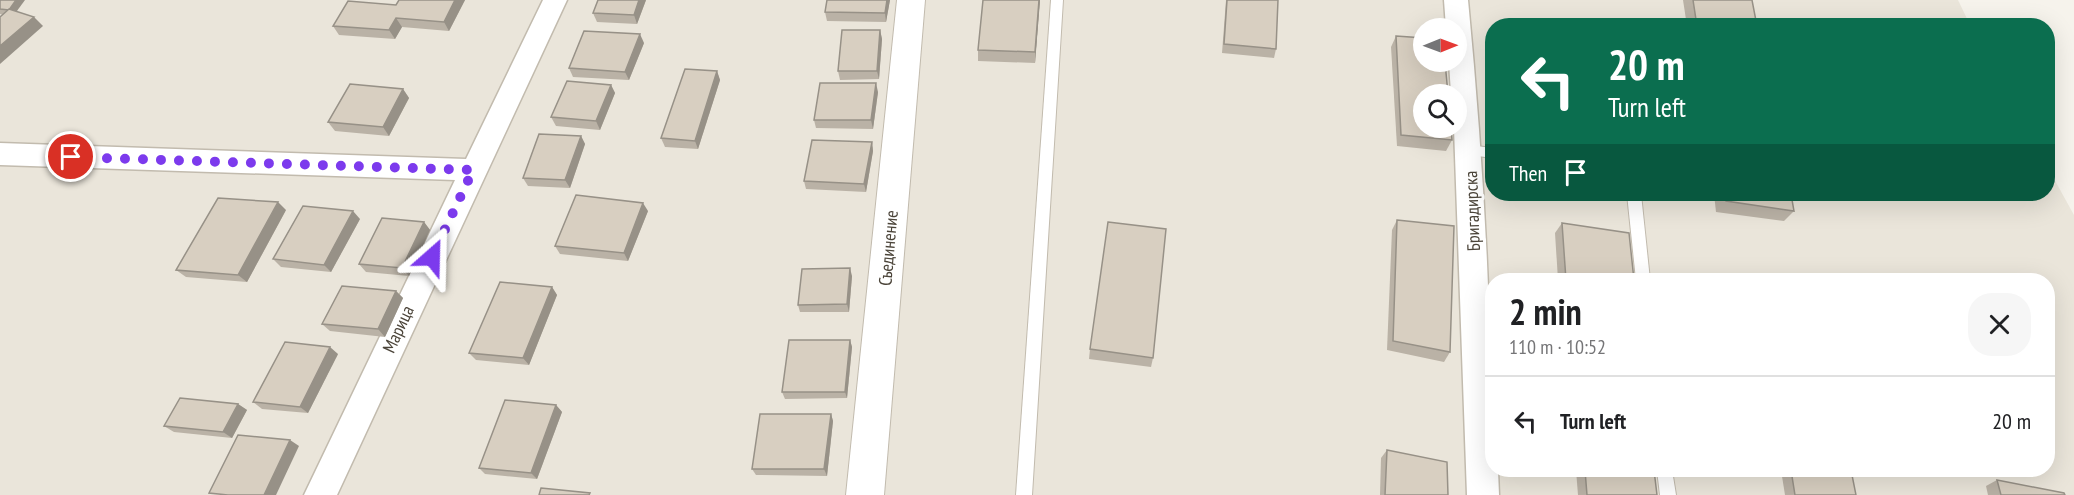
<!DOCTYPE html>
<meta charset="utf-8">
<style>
body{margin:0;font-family:"PT Sans Narrow",sans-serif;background:#f6f6f6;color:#202124;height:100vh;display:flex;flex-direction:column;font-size:22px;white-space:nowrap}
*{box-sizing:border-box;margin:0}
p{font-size:20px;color:#757577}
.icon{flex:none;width:33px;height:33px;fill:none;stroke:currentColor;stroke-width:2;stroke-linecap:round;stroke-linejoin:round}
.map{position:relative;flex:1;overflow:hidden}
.sheet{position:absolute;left:1485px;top:273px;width:570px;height:204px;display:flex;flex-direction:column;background:#fff;border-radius:24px;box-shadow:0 6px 24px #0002}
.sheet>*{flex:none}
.hud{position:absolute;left:1485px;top:18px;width:570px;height:183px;border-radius:24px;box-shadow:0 6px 24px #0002;background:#0b6e4f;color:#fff;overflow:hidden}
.needle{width:39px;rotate:89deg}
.tools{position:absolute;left:1413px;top:18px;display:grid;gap:12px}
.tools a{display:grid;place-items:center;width:54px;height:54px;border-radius:50%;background:#fff;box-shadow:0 6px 24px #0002;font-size:30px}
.pin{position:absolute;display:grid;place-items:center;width:51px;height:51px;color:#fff;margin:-26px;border:3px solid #fff;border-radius:50%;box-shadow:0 2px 6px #0007}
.me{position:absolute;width:66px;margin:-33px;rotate:25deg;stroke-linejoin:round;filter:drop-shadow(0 0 4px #0008)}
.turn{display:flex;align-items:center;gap:21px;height:126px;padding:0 24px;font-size:27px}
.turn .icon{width:78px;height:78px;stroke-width:2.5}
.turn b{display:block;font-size:42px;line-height:51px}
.then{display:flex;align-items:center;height:57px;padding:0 24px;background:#0003;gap:12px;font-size:22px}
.round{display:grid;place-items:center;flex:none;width:63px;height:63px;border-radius:24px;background:#f6f6f6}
.overview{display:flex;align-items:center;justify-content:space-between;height:102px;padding:0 24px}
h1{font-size:36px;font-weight:800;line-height:45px}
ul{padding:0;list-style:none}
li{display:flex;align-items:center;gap:18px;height:90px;padding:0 24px;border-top:2px solid #e0e0e0}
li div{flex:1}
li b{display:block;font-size:22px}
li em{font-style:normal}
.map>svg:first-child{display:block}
</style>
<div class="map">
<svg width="2074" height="495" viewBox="0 0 2074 495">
<rect width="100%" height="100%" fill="#f6f3ec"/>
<!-- residential -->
<path fill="#eae5da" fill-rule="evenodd" d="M0,0H1958L1970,25L1492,26V194H2048V168L2074,215V495H0ZM1424,28H1456V62H1424ZM1424,94H1456V128H1424ZM1492,280H2048V470H1492Z"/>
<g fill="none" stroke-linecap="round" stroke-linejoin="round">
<defs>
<g id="service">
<polygon points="1051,0 1063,0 1032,495 1016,495"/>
<polygon points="1469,145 1492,148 1492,158 1464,154 1463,150"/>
<polygon points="1627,194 1641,194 1650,280 1636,280"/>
<polygon points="1657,470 1672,470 1676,495 1660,495"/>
</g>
<g id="minor">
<polygon points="543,0 567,0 337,495 304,495 455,180 0,165 0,143 466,159"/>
<path d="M1444,0H1468C1483,156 1492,312 1492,470H1498L1499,495H1467L1454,128H1456V94H1451L1449,62H1456V28H1446Z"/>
</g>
<polygon id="tertiary" points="897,0 925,0 884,495 846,495"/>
</defs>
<!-- service casing -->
<use href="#service" stroke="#c2bbae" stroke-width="2"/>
<!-- minor casing -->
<use href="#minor" stroke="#c2bbae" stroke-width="3"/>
<!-- tertiary casing -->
<use href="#tertiary" stroke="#c2bbae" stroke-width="2"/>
<!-- service -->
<use href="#service" fill="#fff" fill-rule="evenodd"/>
<!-- minor -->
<use href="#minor" fill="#fff" fill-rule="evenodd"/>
<!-- tertiary -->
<use href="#tertiary" fill="#fff" fill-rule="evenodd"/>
</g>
<!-- wall -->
<g fill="#bab2a6">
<polygon points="0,0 16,11 43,26 0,14"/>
<polygon points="399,0 465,0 449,31 402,27 395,39 339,35 333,26 396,5"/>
<polygon points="646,0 637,24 597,22 593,13"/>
<polygon points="827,0 890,0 886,22 827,21 825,12"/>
<polygon points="983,0 1040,0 1035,63 978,61 978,50"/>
<polygon points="1226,0 1278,0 1276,49 1274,58 1222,53"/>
<polygon points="1683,0 1752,0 1757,26 1687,26"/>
<polygon points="880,30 882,39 879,79 840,80 838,71"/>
<polygon points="1396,36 1452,140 1446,151 1397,146 1391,47"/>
<polygon points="644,43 629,80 573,77 569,68"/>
<polygon points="717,71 720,80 698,149 665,147 661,138"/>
<polygon points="611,85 615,93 600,130 556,126 551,117"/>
<polygon points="403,89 409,98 389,136 335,131 328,122"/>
<polygon points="878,92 873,129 816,128 814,120"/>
<polygon points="581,136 585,144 570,188 528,186 523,178"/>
<polygon points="872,142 873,151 866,192 806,189 804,181"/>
<polygon points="1714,194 1791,194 1794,211 1784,221 1716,212"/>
<polygon points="286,210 247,282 186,277 176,270"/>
<polygon points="648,211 628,261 560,254 555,246"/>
<polygon points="360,219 331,272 281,267 273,259"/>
<polygon points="1397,220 1450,352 1444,362 1387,350 1392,230"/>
<polygon points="424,222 430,230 409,276 366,272 359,264"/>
<polygon points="1562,223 1634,280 1558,280 1555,233"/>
<polygon points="852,276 849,312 800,312 798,305"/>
<polygon points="552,287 557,295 529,365 476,360 469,353"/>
<polygon points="396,291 403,298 385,337 330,331 322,324"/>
<polygon points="850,340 852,347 847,398 785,399 782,392"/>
<polygon points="1090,349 1153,358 1151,367 1089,359"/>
<polygon points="338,354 308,413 262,409 253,402"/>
<polygon points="238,404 247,410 232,438 174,432 164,426"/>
<polygon points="556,405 562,412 537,479 485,474 479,468"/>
<polygon points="831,414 833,421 827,476 756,475 752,469"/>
<polygon points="1387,450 1448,495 1380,495 1381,458"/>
<polygon points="1576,470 1654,470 1657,495 1578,495"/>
<polygon points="1781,470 1851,470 1856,495 1785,495"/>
<polygon points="1997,480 2065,495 1988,495 1986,486"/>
</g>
<!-- shaded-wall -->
<g fill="#979187">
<polygon points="16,0 25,0 14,15 9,10"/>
<polygon points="455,0 465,0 449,31 444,22"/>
<polygon points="639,0 646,0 637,24 634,15"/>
<polygon points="887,0 890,0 886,22 885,13"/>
<polygon points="1039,0 1040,0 1035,63 1035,52"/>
<polygon points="34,17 43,26 0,64 0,46"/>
<polygon points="396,18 402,27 395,39 389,30"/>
<polygon points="880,30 882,39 879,79 877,71"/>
<polygon points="640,34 644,43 629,80 625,72"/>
<polygon points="717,71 720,80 698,149 695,141"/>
<polygon points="876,83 878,92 873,129 871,120"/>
<polygon points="611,85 615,93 600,130 596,121"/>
<polygon points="403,89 409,98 389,136 383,127"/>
<polygon points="581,136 585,144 570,188 565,180"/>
<polygon points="872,142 873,151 866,192 864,184"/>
<polygon points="278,202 286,210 247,282 238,275"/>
<polygon points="643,203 648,211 628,261 624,253"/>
<polygon points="353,211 360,219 331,272 324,265"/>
<polygon points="424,222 430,230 409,276 402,268"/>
<polygon points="850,268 852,276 849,312 847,304"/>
<polygon points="552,287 557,295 529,365 523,358"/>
<polygon points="396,291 403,298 385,337 378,329"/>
<polygon points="850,340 852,347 847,398 845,392"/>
<polygon points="330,347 338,354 308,413 300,407"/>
<polygon points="238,404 247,410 232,438 223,432"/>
<polygon points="556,405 562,412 537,479 531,473"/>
<polygon points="831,414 833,421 827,476 824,469"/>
<polygon points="290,440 299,446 276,495 264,495"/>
</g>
<!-- building -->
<g fill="#d8cfc1" stroke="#979187" stroke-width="1.5">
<polygon points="0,0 16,0 9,10 0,9"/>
<polygon points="399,0 455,0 444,22 396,18 389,30 333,26 348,1 396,5"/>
<polygon points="598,0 639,0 634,15 593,13"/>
<polygon points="827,0 887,0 885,13 825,12"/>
<polygon points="983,0 1039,0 1035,52 978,50"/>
<polygon points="1227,0 1278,0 1276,49 1224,44"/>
<polygon points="1693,0 1752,0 1757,26 1737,23 1737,26 1697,26"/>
<polygon points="9,9 34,17 0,46 0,17"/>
<polygon points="842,30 880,30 877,71 838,71"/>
<polygon points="584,31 640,34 625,72 569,68"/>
<polygon points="1396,36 1424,38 1424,62 1445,62 1448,94 1424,94 1424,128 1451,128 1452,140 1401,135"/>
<polygon points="685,69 717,71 695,141 661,138"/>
<polygon points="567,81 611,85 596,121 551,117"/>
<polygon points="820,83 876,83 871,120 814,120"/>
<polygon points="350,84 403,89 383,127 328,122"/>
<polygon points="539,134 581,136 565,180 523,178"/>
<polygon points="812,140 872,142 864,184 804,181"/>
<polygon points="1725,194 1791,194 1794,211 1726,201"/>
<polygon points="576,195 643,203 624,253 555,246"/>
<polygon points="218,198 278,202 238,275 176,270"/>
<polygon points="303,206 353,211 324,265 273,259"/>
<polygon points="382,218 424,222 402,268 359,264"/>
<polygon points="1397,220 1454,226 1450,352 1393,341"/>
<polygon points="1108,222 1166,229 1153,358 1090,349"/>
<polygon points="1562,223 1629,233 1634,280 1566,280"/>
<polygon points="850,268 847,304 798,305 802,269"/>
<polygon points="500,282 552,287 523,358 469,353"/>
<polygon points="342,286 396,291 378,329 322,324"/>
<polygon points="789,340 850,340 845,392 782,392"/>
<polygon points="285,342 330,347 300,407 253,402"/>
<polygon points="180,398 238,404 223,432 164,426"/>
<polygon points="505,400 556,405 531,473 479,468"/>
<polygon points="760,414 831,414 824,469 752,469"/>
<polygon points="238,435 290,440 264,495 228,495 209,493"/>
<polygon points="1387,450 1447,462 1448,495 1385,495"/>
<polygon points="1585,470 1654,470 1657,495 1587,495"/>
<polygon points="1791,470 1851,470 1856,495 1795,495"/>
<polygon points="1997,480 2064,493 2065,495 2001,495"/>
<polygon points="541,488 590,493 589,495 539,495"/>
</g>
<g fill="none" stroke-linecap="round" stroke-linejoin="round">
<!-- route -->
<polyline stroke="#7c3aed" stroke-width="10" stroke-dasharray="0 18" points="71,157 473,170 432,257"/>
</g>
<g text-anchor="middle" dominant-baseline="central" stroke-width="6" stroke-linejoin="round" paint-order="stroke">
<!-- street labels -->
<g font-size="18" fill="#4b4439" stroke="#fff">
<text transform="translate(1472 211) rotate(-92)">Бригадирска</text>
<text transform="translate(888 248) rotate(-85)">Съединение</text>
<text transform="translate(398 329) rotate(-65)">Марица</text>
</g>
</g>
</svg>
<div class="tools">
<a><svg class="needle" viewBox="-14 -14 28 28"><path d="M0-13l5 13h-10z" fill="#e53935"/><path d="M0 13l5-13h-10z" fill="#757577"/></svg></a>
<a><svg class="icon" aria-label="search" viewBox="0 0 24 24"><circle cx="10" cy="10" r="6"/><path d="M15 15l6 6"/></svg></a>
</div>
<div class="pin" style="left:71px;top:157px;background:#d93025"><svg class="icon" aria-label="arrive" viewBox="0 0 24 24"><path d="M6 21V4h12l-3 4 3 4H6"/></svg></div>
<svg class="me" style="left:432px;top:257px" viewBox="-20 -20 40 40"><path d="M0-17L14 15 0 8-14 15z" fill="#7c3aed" stroke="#fff" stroke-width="4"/></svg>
<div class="hud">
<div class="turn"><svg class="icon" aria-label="left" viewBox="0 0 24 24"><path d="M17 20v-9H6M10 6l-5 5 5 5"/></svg><div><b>20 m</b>Turn left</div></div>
<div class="then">Then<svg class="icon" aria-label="arrive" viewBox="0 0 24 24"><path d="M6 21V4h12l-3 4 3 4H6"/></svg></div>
</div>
<section class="sheet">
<div class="overview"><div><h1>2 min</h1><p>110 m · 10:52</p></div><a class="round"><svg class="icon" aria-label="close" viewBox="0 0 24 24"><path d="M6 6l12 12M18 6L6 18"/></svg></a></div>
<ul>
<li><svg class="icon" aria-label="left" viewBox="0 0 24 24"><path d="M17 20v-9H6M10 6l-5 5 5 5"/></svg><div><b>Turn left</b></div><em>20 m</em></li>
</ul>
</section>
</div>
